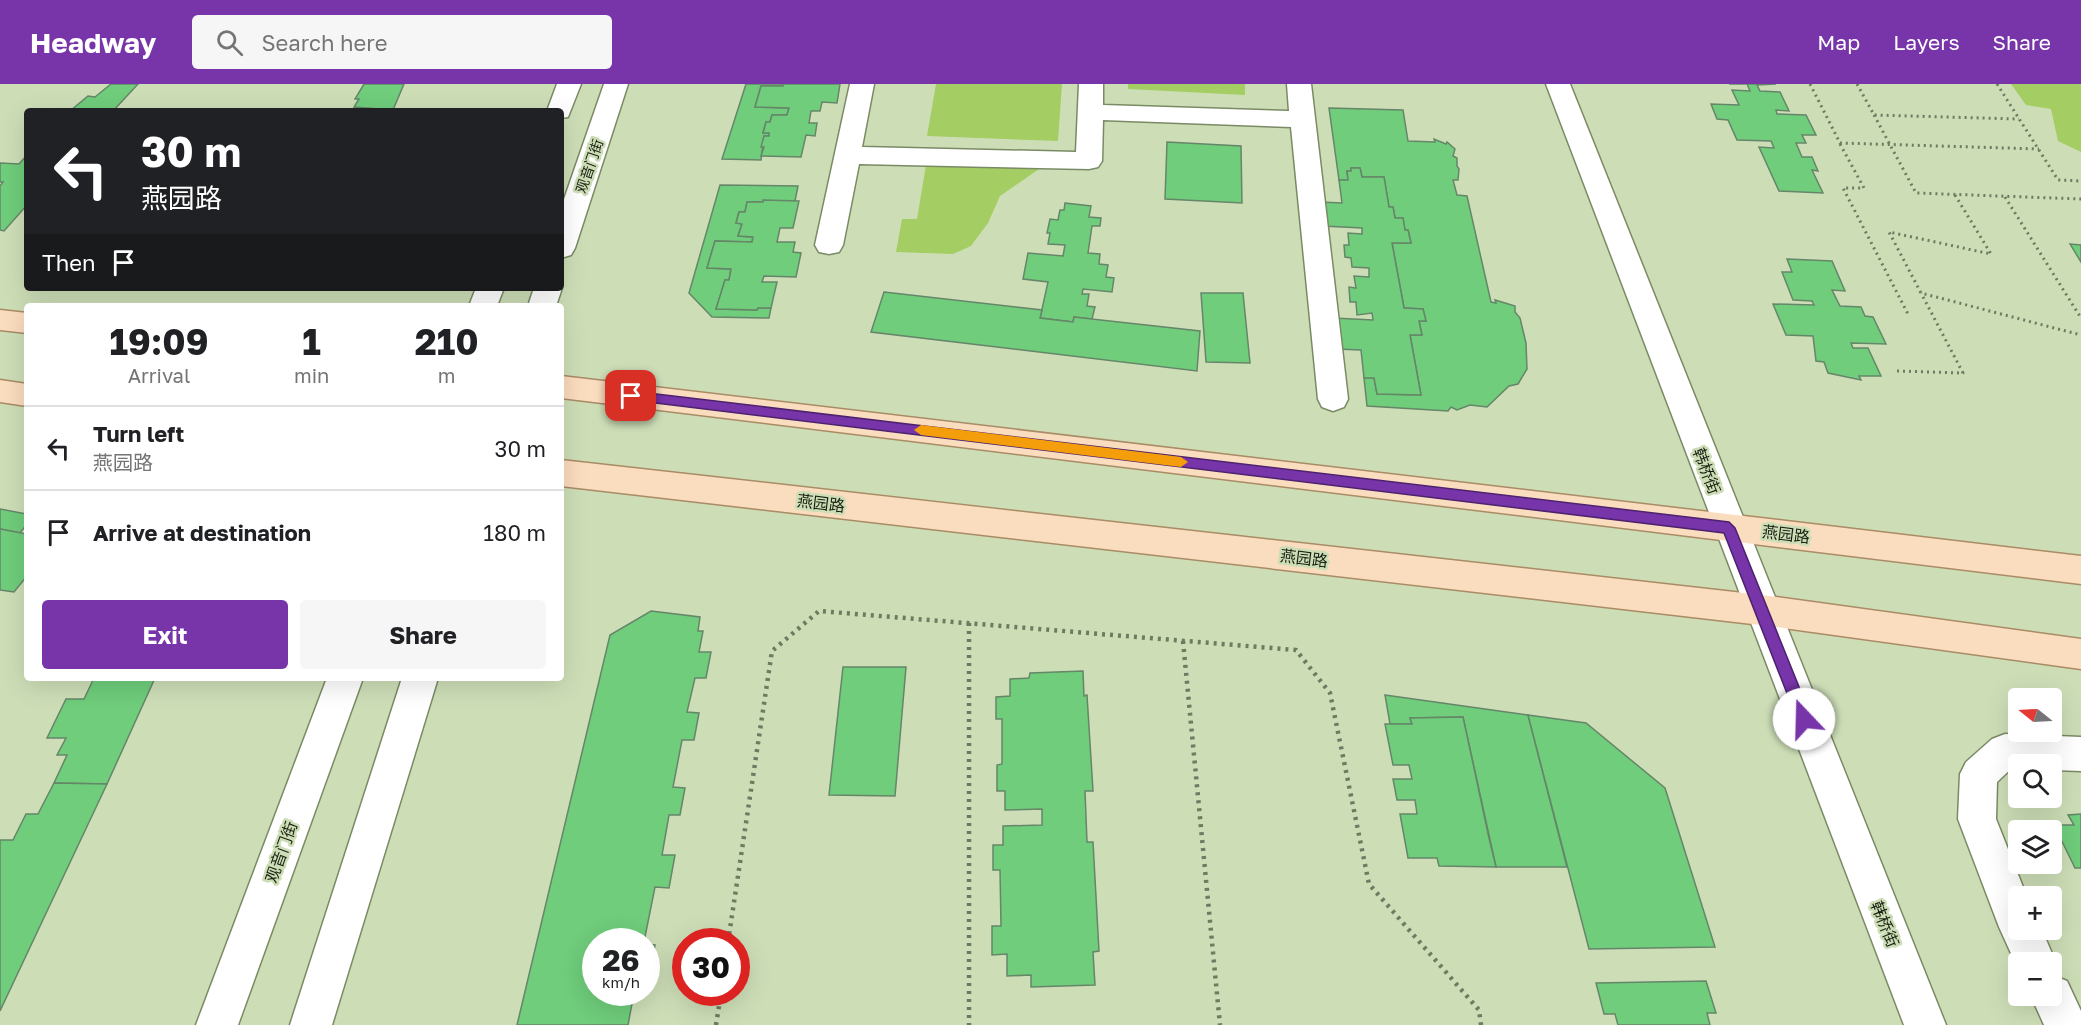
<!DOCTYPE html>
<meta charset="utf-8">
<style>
body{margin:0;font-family:"Golos Text","Noto Sans SC",sans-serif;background:#f6f6f6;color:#202124;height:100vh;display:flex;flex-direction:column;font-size:22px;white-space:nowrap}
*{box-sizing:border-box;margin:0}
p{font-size:20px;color:#757577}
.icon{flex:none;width:33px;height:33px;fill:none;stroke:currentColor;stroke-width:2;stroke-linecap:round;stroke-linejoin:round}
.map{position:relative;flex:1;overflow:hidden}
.drawer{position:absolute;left:24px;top:219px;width:540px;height:378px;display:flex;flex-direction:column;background:#fff;border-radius:6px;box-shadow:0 6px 24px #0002}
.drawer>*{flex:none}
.banner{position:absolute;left:24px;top:24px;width:540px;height:183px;border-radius:6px;box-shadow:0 6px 24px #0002;background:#202124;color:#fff;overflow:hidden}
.needle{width:39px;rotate:288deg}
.controls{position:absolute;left:2008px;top:604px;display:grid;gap:12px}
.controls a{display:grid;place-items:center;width:54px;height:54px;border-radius:6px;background:#fff;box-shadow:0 6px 24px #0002;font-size:30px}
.speed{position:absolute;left:582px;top:844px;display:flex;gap:12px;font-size:30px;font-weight:700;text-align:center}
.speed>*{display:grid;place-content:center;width:78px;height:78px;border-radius:50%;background:#fff;box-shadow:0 6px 24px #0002;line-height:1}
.speed small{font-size:15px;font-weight:400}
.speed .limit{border:9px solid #d22;background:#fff;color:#111}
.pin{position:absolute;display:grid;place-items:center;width:51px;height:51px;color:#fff;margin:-26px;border-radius:12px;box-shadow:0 3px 9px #0006}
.me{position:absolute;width:66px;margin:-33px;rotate:339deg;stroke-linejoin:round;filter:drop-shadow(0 0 4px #0008)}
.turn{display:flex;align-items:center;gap:21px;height:126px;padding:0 18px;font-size:27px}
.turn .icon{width:78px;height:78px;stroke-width:2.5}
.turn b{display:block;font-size:42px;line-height:51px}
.then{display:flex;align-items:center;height:57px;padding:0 18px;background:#0003;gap:12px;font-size:22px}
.eta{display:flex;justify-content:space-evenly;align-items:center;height:102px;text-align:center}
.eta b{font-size:36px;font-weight:700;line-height:42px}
.button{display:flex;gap:12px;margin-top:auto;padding:12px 18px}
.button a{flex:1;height:69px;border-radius:6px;background:#7735a9;color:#fff;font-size:24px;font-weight:700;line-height:69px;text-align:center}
.button a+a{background:#f6f6f6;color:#202124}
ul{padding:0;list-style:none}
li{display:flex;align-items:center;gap:18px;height:84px;padding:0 18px;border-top:2px solid #e0e0e0}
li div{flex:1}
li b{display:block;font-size:22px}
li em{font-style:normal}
header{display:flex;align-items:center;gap:36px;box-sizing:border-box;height:84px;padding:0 30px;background:#7735a9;color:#fff}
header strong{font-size:28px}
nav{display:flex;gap:33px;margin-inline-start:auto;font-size:21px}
.search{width:420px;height:54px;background:#f6f6f6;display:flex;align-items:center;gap:15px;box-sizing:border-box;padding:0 21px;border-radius:6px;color:#757577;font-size:22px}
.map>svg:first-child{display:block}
</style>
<header>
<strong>Headway</strong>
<div class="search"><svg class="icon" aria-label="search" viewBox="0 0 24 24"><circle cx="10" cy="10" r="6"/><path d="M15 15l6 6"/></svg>Search here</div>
<nav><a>Map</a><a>Layers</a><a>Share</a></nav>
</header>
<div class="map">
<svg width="2081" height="941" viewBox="0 0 2081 941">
<rect width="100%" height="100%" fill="#cddeb7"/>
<!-- green -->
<g fill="#a4cd63">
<polygon points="936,0 1062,0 1058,57 927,52"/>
<polygon points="1128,0 1245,0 1245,11 1128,5"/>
<polygon points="2011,0 2081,0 2081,68 2058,57 2051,25 2026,21"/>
<polygon points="926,81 1042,83 1000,112 988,139 971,162 953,170 896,168 902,135 917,135"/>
</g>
<!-- building -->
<g fill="#6fcd7b" stroke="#668669" stroke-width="1.5">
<polygon points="111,0 138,0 113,27 70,27 88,12 95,13"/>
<polygon points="364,0 404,0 393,26 354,23 359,15 355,15"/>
<polygon points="746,0 783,0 783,2 761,2 755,23 789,24 787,31 772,31 770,38 766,38 763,49 769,49 769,52 764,52 761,76 722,75"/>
<polygon points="783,0 840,0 837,19 822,18 820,27 811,27 809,39 817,39 815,52 806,51 801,73 761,72 764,63 761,63 764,52 769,52 769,49 763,49 766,38 770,38 772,31 787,31 789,24 755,23 761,2 783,2"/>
<polygon points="1729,0 1776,0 1757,1 1760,7 1780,8 1789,27 1776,26 1777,30 1806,31 1816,51 1802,51 1806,59 1796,59 1802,73 1812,73 1818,87 1812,86 1823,109 1779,107 1759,63 1774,64 1771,57 1737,56 1728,36 1717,35 1711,20 1739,21 1732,6 1750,7 1747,0"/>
<polygon points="1329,24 1403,26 1408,57 1435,58 1434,55 1446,60 1447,58 1455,65 1453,72 1457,74 1457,82 1459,85 1458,96 1453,96 1457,111 1467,112 1491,218 1496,219 1495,216 1515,222 1515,228 1520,234 1526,259 1527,285 1518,300 1509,302 1487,323 1470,321 1457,326 1451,323 1448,327 1367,322 1364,294 1374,294 1377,310 1421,311 1410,251 1422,251 1419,237 1426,237 1423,225 1404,224 1392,159 1411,159 1408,146 1405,146 1403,134 1395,134 1393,123 1389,123 1384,93 1362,93 1360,84 1351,84 1351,87 1347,87 1348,96 1339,96"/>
<polygon points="1167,58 1241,62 1242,119 1165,115"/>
<polygon points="27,71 27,121 4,147 0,146 0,102 3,98 0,98 0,79 19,80"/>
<polygon points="1351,84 1360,84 1362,93 1384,93 1389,123 1393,123 1395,134 1403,134 1405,146 1408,146 1411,159 1392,159 1404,224 1423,225 1426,237 1419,237 1422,251 1410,251 1421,311 1377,310 1374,294 1364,294 1361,266 1337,265 1334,234 1373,236 1372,229 1357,231 1356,218 1350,218 1349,203 1356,204 1354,192 1369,193 1369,184 1352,183 1351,174 1345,173 1344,161 1349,161 1348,149 1362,150 1362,144 1323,142 1321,118 1342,119 1339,96 1348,96 1347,87 1351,87"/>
<polygon points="720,101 798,102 795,117 747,118 745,128 739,128 736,139 742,140 738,152 753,153 752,158 715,157 707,184 731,185 729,196 725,196 716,225 757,226 758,224 771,224 769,234 712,233 689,209"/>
<polygon points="763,116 799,117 793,144 780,144 777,158 795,158 793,168 801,169 796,193 764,192 762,198 777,198 771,224 758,224 757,226 716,225 725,196 729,196 731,185 707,184 715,157 752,158 753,153 738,152 742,140 736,139 739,128 745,128 747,118 763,118"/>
<polygon points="1065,119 1091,122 1089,133 1101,134 1100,142 1092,142 1088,169 1100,170 1099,180 1108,181 1106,193 1114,194 1112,208 1083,205 1082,210 1089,210 1087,222 1095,223 1092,235 1074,233 1073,238 1040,234 1048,198 1023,195 1028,169 1063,172 1065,161 1048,160 1050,149 1047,149 1050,135 1058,136 1060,126 1064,126"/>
<polygon points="2070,160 2081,161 2081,178"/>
<polygon points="1787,175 1832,177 1845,207 1832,206 1840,222 1861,223 1865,232 1873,233 1886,260 1851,259 1853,264 1868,264 1881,292 1859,292 1861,296 1828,289 1824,278 1816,277 1813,252 1786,251 1773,220 1814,221 1812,217 1793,216 1782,188 1792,188"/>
<polygon points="884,208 1042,226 1040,234 1073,238 1074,233 1200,247 1197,287 871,248"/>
<polygon points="1201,209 1243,209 1250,279 1206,278"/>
<polygon points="0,425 27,430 27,440 20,449 0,445"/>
<polygon points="0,445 27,450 27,492 14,508 0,506"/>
<polygon points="651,527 700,533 698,547 703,547 699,568 711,568 706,594 695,594 687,628 699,629 694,656 682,656 673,703 685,704 680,731 669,731 662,771 675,771 669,804 655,803 644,858 596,858 596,909 634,909 628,941 517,941 610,551"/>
<polygon points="843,583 906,583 895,712 829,711"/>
<polygon points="1083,587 1084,612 1087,611 1093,707 1085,707 1087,758 1093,758 1099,867 1093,868 1095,901 1031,903 1031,891 1007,892 1007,870 992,871 992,842 1001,842 1000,786 993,786 993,761 1003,761 1003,742 1042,741 1042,725 1005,726 1005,707 997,707 997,681 1002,680 1002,635 996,635 996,613 1010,612 1010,595 1029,594 1030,589"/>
<polygon points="94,594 155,594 107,700 54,699 67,671 57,671 66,654 47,654 66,615 84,615"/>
<polygon points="1385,611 1528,631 1567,783 1496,783 1463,633 1410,634 1412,640 1390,640"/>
<polygon points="1528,631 1586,639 1665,704 1715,863 1589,865"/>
<polygon points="1463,633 1489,754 1496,783 1439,782 1437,774 1408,774 1400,730 1417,730 1415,716 1397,716 1393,695 1412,695 1409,681 1393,681 1385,640 1412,640 1410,634"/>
<polygon points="54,699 107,700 0,927 0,756 13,756 26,730 38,730"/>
<polygon points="2081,730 2081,784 2075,784 2054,741 2074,741 2068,731"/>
<polygon points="646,860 655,861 649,893 646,893"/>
<polygon points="1706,897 1716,929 1707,929 1710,941 1618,941 1615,930 1604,930 1596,899"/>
</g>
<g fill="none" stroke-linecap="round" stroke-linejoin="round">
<defs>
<g id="minor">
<polygon points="557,0 581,0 568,33 561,34 561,27 547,27"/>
<polygon points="604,0 628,0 575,164 571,171 561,174 561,124"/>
<polygon points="850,0 874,0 862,63 1076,68 1079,0 1103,0 1103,21 1289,27 1287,0 1311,0 1348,315 1344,323 1333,327 1322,323 1318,315 1291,43 1103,36 1102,77 1098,83 1089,85 859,80 843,161 839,168 829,170 819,168 815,161"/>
<polygon points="1546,0 1570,0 1946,941 1904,941"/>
<polygon points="561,202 562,204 556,222 528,222 534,204 561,204"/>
<polygon points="476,204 504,204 497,222 469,222"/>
<polygon points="327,594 363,594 238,941 196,941"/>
<polygon points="402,594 438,594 332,941 290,941"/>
<polygon points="2005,650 2081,653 2081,687 2052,686 2052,681 2019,681 2019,685 2012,684 1997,698 1996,735 2027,813 2019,813 2019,846 2042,846 2056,879 2052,889 2052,879 2019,879 2019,887 1999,843 1958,735 1960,690 1966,678 1992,655"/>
<polygon points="2052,891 2067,897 2081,927 2081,941 2044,941 2031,912 2052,912"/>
</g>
<g id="major">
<polygon points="0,226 27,229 27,249 0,246"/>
<polygon points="561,292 2081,472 2081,500 561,314"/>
<polygon points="0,296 27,300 27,322 0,318"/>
<polygon points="561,376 1761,511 2081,555 2081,585 1761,541 561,402"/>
</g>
</defs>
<!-- minor casing -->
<use href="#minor" stroke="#7a8a65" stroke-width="3"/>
<!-- major casing -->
<use href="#major" stroke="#a98b65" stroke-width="3"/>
<!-- path-far1 -->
<g stroke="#6f7a60" stroke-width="3" stroke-dasharray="2 4" stroke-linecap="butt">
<polyline points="1810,0 1840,59 2039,65"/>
<polyline points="1857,0 1874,31 2019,35"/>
<polyline points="1997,0 2058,96 2081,97"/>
<polyline points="1874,31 1916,109 2081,115"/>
<polyline points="1840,60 1864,104 1843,104 1909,232"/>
<polyline points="1955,111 1991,170 1889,148 1921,209 2081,251"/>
<polyline points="2005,113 2081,234"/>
<polyline points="1897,287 1963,289 1921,209"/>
</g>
<!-- path -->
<g stroke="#6f7a60" stroke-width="4.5" stroke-dasharray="3 5" stroke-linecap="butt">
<polyline points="969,539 969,941"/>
<polyline points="1183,557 1220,941"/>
<polyline points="728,858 772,567 819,527 1296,566 1330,609 1369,800 1479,926 1481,941"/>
<polyline points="716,941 721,909"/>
</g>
<!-- minor -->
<use href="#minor" fill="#fff" fill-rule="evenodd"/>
<!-- major -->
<use href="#major" fill="#fadcbe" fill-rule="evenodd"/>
</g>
<!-- route -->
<polygon fill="#7735a9" stroke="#4d226e" stroke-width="1.5" points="631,307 1729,438 1735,444 1812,635 1809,640 1804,642 1799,640 1724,449 631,316 625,312"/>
<!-- slow -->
<polygon fill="#f59e0b" points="921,341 1181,373 1188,378 1181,383 921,351 914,346"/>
<g text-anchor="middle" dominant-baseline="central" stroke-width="5" stroke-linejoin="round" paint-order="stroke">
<!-- far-street labels -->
<g font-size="14" fill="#191f11" stroke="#cddeb7">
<text transform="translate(589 82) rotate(-71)">观音门街</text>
</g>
<!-- street labels -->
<g font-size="16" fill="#191f11" stroke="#cddeb7">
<text transform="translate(1707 387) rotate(69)">韩桥街</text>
<text transform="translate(821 419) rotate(7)">燕园路</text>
<text transform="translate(1786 450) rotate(7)">燕园路</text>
<text transform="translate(1304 474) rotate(7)">燕园路</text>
<text transform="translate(281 768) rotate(-70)">观音门街</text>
<text transform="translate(1885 840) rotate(68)">韩桥街</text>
</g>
</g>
</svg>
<div class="controls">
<a><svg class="needle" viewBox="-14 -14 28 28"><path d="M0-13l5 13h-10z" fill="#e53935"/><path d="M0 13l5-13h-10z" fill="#757577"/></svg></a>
<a><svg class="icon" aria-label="search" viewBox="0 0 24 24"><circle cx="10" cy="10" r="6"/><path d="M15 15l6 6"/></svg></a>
<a><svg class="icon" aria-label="layers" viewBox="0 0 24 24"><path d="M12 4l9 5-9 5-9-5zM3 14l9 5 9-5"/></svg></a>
<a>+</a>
<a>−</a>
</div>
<div class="speed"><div>26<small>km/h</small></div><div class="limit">30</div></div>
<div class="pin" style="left:631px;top:312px;background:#d93025"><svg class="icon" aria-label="arrive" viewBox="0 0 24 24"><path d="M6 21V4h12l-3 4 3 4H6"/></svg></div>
<svg class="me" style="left:1804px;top:635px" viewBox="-20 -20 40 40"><circle r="19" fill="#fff"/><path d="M0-13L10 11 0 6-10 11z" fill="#7735a9"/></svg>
<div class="banner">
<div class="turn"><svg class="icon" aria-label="left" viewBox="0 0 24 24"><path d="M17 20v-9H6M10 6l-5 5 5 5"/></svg><div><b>30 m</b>燕园路</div></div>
<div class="then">Then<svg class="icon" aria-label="arrive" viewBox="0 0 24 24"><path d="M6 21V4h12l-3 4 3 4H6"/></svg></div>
</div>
<section class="drawer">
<div class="eta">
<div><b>19:09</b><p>Arrival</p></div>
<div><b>1</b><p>min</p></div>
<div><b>210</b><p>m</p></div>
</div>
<ul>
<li><svg class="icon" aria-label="left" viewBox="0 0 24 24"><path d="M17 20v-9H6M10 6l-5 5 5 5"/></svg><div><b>Turn left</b><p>燕园路</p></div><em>30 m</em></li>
<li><svg class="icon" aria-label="arrive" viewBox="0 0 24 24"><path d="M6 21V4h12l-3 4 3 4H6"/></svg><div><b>Arrive at destination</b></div><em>180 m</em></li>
</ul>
<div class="button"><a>Exit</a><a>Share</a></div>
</section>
</div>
